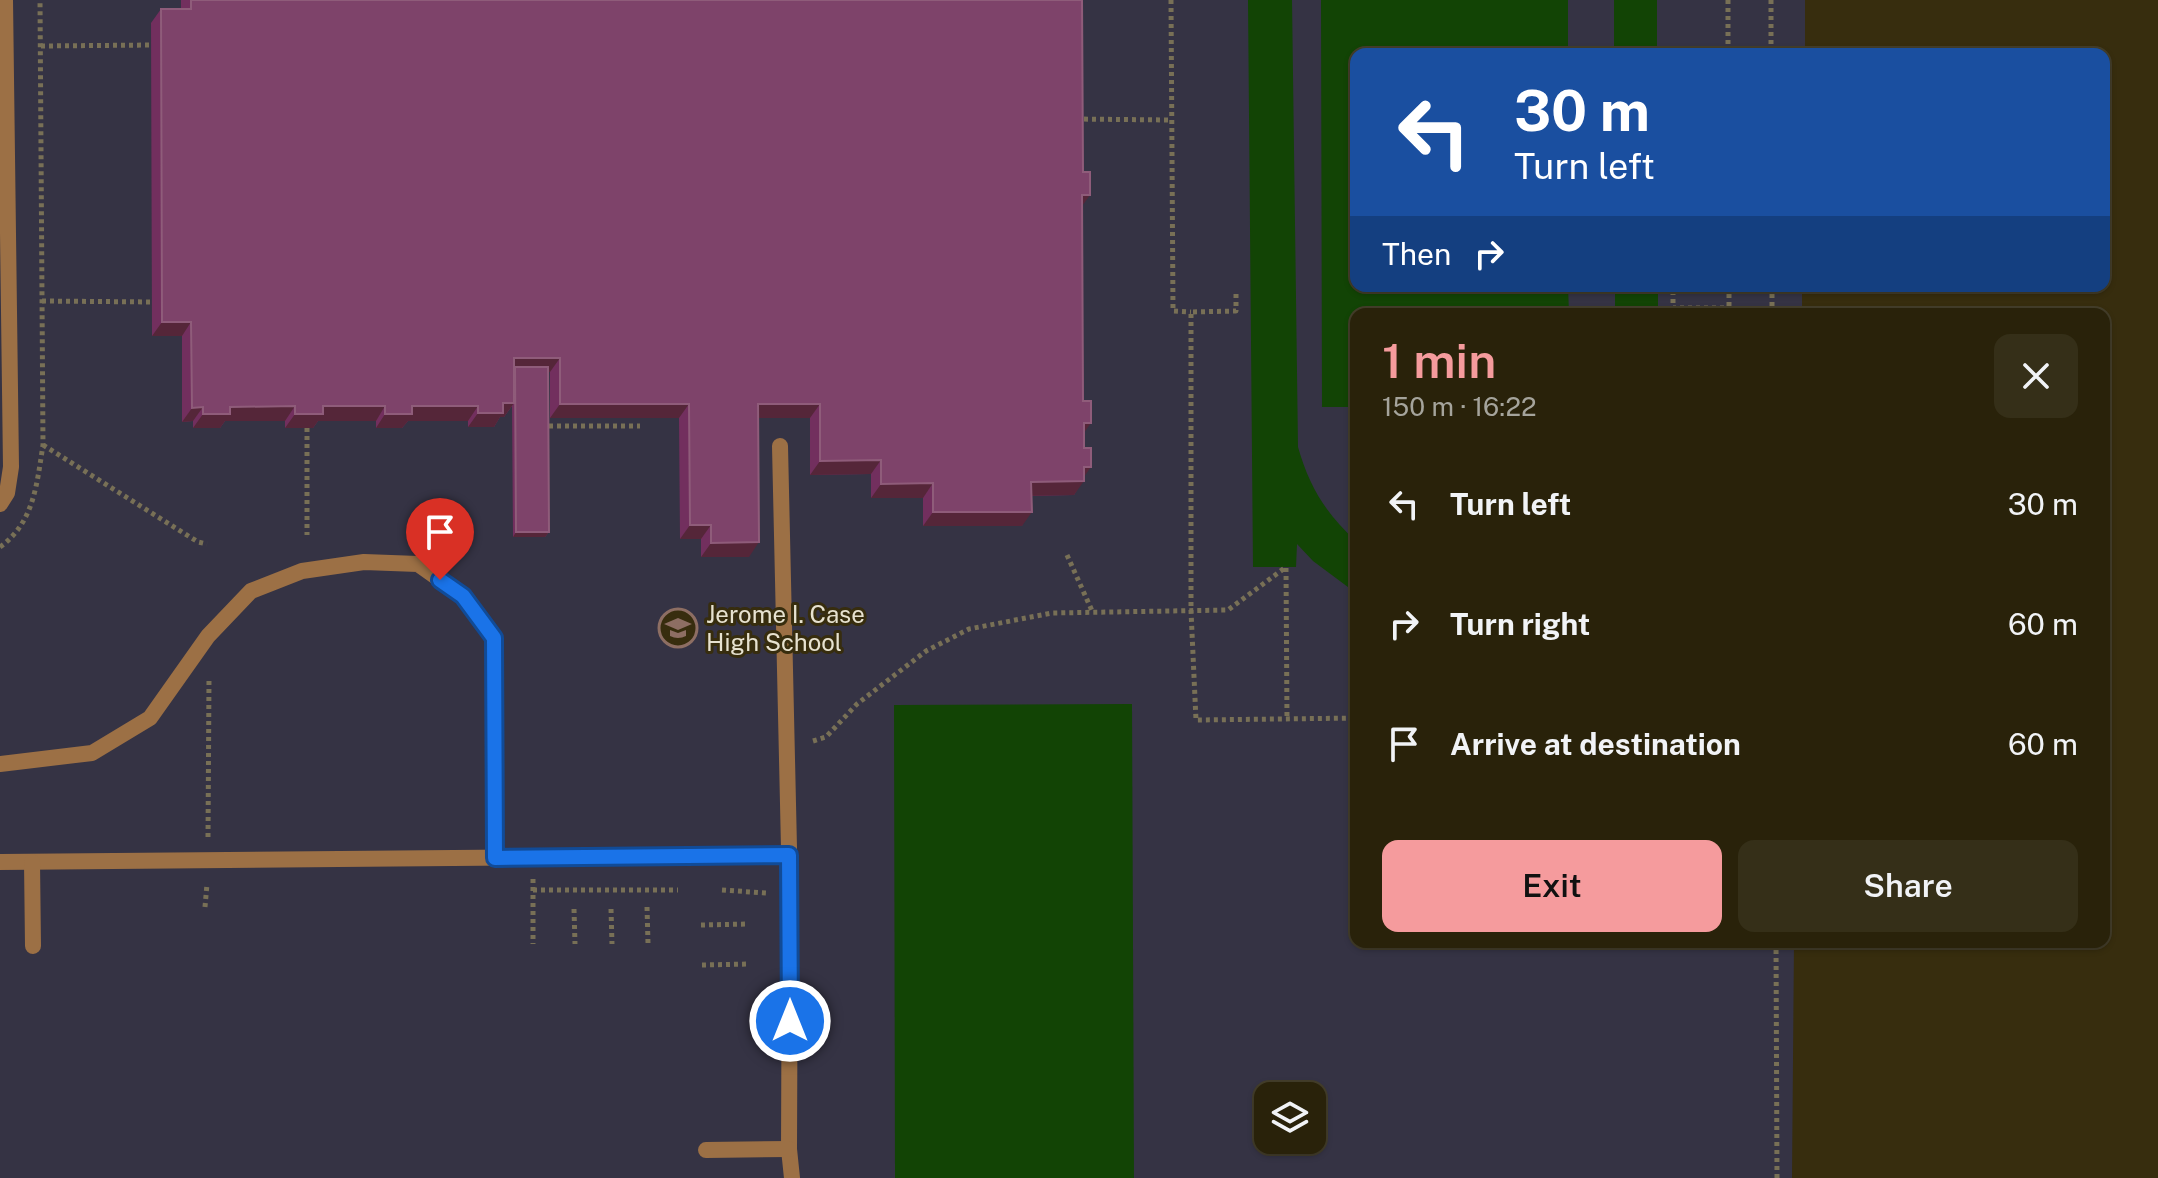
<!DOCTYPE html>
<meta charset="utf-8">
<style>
body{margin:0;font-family:"Public Sans",sans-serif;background:#352f18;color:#f1f3f6;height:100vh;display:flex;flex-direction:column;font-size:30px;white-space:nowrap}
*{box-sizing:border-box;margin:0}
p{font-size:26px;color:#a5a49c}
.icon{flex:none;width:44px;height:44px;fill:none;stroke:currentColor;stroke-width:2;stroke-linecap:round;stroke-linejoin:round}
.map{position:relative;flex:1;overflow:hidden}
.drawer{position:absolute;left:1350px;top:308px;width:760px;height:640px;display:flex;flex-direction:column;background:#29220a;border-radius:16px;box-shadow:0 2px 6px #0004,0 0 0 2px #453f2b}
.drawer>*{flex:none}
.top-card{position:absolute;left:1350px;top:48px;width:760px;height:244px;border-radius:16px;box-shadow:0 2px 6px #0004,0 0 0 2px #453f2b;background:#1a4fa0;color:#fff;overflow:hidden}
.buttons{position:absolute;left:1254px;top:1082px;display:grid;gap:16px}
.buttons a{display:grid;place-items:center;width:72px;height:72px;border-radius:16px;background:#29220a;box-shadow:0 2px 6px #0004,0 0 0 2px #453f2b;font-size:40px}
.pin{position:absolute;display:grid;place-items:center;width:68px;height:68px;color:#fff;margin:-82px -34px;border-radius:50% 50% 50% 0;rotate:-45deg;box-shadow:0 0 8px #0007}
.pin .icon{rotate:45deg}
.me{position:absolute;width:88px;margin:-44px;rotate:0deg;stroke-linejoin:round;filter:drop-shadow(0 0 6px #0008)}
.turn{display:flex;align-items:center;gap:28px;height:168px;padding:0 32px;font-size:36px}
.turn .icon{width:104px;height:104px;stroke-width:2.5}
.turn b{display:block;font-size:56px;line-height:68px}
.then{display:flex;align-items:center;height:76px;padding:0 32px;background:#0003;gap:16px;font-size:30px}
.round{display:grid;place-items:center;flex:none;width:84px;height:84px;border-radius:16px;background:#352f18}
.summary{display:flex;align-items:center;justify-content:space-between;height:136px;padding:0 32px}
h1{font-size:48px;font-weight:600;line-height:60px;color:#f59b9d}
.action{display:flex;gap:16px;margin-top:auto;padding:16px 32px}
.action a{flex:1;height:92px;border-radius:16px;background:#f59b9d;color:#111;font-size:32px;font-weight:600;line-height:92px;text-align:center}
.action a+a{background:#352f18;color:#f1f3f6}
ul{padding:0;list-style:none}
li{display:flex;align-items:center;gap:24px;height:120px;padding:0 32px}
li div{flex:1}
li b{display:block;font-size:30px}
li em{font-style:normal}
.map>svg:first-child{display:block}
</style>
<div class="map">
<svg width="2158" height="1178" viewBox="0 0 2158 1178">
<rect width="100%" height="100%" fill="#372d0e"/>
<!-- education -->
<path fill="#353344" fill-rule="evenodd" d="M0,0H1805V54H1356V286H1802V314H1356V942H1794L1792,1178H0ZM1268,1096H1312V1140H1268Z"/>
<!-- green -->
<g fill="#124405">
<path d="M1248,0H1292L1298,447C1309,486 1326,514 1356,541V593L1313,561L1297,544L1296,567H1253Z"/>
<polygon points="1321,0 1568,0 1568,54 1356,54 1356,286 1568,286 1569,314 1356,314 1356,407 1322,407"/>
<rect x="1614" y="0" width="43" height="54"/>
<rect x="1615" y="286" width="43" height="28"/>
<polygon points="1132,704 1134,1178 895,1178 894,705"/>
</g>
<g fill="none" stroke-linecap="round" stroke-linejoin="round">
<!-- path -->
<g stroke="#787056" stroke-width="5" stroke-dasharray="4 4" stroke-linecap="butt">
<polyline points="1171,0 1173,311 1191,312"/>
<polyline points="1728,0 1728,54"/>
<polyline points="1771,0 1771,54"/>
<polyline points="41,46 151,45"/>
<polyline points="1076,119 1171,120"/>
<polyline points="1729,286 1729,314"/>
<polyline points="1772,286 1772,314"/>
<polyline points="1673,291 1673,308 1729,308"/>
<polyline points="1236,294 1236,311 1191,312 1191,611 1196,720 1356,718"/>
<polyline points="42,301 152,302"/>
<polyline points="541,426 640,426"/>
<polyline points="307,428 307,535"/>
<polyline points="43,445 198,542 207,544"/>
<path d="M0,547C34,523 37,483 43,445L40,0"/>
<polyline points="1067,555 1093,613"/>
<polyline points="813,741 826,737 857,704 926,651 969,629 1052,613 1228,610 1286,567 1287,719"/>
<polyline points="208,837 209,679"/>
<polyline points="533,879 533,944"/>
<polyline points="533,890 678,890"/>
<polyline points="722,890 766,893"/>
<polyline points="205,907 207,884"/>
<polyline points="647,907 648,943"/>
<polyline points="574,909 575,944"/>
<polyline points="611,909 612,944"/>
<polyline points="701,925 748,924"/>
<polyline points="1776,942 1777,1178"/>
<polyline points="702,965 748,964"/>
</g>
<!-- lane -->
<g stroke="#9c7045" stroke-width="16">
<polyline points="780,446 790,893 789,1149 792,1178"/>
<polyline points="0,504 7,493 11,467 5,0"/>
<polyline points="0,764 92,753 150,718 208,636 251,591 302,571 364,562 418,564 463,596 494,638 495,858"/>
<polyline points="0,862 789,855"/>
<polyline points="32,862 33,946"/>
<polyline points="706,1150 789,1149"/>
</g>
</g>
<!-- wall -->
<polygon fill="#722f5e" points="181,0 1082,0 1082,207 1084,478 1074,495 1031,496 1022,526 923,526 923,498 871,498 871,474 810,475 810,418 758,418 749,557 701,557 701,539 680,539 679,418 550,418 550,372 548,372 549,532 545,537 513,537 512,406 504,417 500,417 494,427 468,427 468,421 408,421 402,428 376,428 376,421 318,421 313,428 285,428 285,421 225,421 220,428 193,428 193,421 182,422 182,336 152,336 151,23 161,9 181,9"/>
<!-- shaded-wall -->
<g fill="#552639">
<polygon points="1082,195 1090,195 1080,209"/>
<polygon points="162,322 191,322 182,336 152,336"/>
<polygon points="514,358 560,358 550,372 512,372"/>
<polygon points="503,403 514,403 504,417 500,417 494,427 468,427 478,413"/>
<polygon points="560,404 689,404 679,418 550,418"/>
<polygon points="758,404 820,404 810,418 748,418"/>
<polygon points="295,406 285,421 225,421 220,428 193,428 203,414 230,407"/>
<polygon points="323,406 385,406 376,421 318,421 313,428 285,428 295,414"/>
<polygon points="412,406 478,406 468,421 408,421 402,428 376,428 385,414"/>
<polygon points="203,407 193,421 182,422 192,408"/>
<polygon points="1084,423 1091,423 1081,437"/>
<polygon points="881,460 871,474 810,475 820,461"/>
<polygon points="1084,467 1091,467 1081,481 1084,481 1074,495 1021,496 1031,482"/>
<polygon points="933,483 923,498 871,498 881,484"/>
<polygon points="933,512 1032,512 1022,526 923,526"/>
<polygon points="690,525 711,525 701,539 680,539"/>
<polygon points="516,532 549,532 545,537 513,537"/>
<polygon points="759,542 749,557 701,557 711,543"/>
</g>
<!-- building -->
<g fill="#7e436a" stroke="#8f5c7a" stroke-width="2">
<polygon points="191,0 1082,0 1083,172 1090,172 1090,195 1082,195 1083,401 1091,401 1091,423 1084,423 1084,448 1091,448 1091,467 1084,467 1084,481 1031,482 1032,512 933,512 933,483 881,484 881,460 820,461 820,404 758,404 759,542 711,543 711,525 690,525 689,404 560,404 560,358 514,358 514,403 503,403 503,413 478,413 478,406 412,406 412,414 385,414 385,406 323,406 323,414 295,414 295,406 230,407 230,414 203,414 203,407 192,408 191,322 162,322 161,9 191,9"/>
<polygon points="515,367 548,367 549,532 516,532"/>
</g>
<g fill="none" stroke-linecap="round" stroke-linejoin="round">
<defs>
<polyline id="route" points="440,580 463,596 494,638 495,858 789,855 790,1021"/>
</defs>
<!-- route casing -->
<use href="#route" stroke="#114b97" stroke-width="20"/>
<!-- route -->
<use href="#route" stroke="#1a73e8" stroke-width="14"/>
</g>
<!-- icons -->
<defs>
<symbol id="school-ring" viewBox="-11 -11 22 22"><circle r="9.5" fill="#372d0e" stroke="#8d6e63" stroke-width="1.5"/><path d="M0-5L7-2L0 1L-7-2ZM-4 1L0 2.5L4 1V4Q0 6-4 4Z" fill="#8d6e63"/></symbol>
</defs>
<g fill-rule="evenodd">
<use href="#school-ring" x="656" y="606" width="44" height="44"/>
</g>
<g text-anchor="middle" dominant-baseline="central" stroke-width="6" stroke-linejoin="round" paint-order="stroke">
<!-- poi labels -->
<g font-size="24" fill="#e7e2d0" stroke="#372d0e" text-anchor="start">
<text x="706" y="614">Jerome I. Case<tspan x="706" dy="28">High School</tspan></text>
</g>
</g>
</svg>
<div class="buttons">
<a><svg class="icon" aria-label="layers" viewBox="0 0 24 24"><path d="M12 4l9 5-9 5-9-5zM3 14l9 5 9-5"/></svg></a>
</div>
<div class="pin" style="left:440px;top:580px;background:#d93025"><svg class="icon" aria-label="arrive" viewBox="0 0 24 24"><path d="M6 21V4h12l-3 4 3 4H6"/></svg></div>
<svg class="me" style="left:790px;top:1021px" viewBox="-20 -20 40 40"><circle r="17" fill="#1a73e8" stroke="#fff" stroke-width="3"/><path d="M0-11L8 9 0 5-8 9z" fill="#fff"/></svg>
<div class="top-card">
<div class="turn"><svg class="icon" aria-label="left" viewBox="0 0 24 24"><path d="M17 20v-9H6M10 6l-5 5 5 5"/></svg><div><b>30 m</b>Turn left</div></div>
<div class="then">Then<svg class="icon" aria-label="right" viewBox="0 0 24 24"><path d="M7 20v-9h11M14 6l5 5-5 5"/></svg></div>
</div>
<section class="drawer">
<div class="summary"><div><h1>1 min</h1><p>150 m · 16:22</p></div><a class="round"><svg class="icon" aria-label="close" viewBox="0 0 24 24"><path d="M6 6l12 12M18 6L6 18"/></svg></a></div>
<ul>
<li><svg class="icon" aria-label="left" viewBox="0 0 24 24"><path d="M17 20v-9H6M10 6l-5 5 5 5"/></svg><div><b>Turn left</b></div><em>30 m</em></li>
<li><svg class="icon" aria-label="right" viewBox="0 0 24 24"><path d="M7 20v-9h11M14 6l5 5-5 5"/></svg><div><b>Turn right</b></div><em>60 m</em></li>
<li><svg class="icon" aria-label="arrive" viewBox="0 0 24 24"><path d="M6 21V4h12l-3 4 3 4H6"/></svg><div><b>Arrive at destination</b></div><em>60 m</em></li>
</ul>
<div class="action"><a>Exit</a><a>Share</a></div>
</section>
</div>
